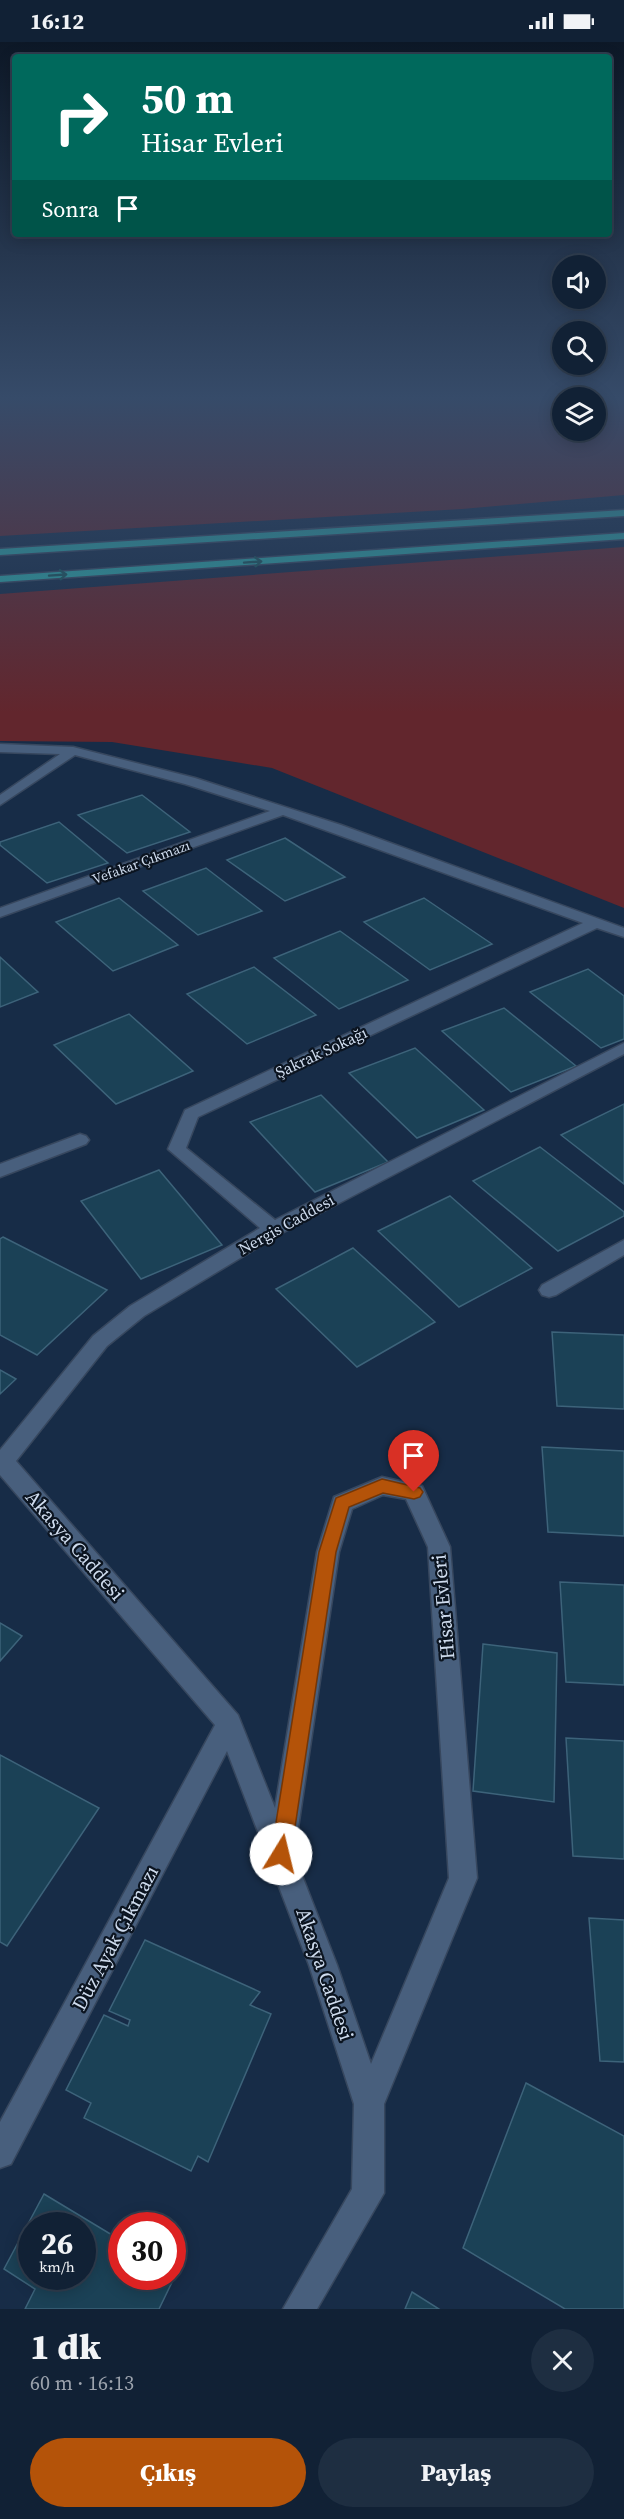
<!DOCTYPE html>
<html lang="tr">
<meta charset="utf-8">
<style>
body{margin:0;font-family:"Source Serif 4",serif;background:#1e2e41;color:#f1f3f6;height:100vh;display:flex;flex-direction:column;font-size:22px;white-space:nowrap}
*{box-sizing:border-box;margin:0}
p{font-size:20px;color:#9ca3ad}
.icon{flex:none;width:33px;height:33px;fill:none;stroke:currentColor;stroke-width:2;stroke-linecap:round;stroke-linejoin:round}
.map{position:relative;height:2267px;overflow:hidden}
.sheet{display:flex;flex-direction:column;background:#112135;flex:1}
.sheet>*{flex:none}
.guide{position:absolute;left:12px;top:12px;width:600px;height:183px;border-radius:6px;box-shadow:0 3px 15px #0003,0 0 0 2px #303e50;background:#00695c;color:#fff;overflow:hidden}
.tools{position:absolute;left:552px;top:213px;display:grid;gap:12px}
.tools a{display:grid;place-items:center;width:54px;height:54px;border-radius:50%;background:#112135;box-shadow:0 3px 15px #0003,0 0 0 2px #303e50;font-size:30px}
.speed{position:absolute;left:18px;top:2170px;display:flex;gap:12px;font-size:30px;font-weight:700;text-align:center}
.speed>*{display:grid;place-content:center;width:78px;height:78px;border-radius:50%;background:#112135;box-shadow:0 3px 15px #0003,0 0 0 2px #303e50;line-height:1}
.speed small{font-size:15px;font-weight:400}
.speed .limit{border:9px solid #d22;background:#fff;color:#111}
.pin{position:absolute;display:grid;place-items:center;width:51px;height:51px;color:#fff;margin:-62px -26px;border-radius:50% 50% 50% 0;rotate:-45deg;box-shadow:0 0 6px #0007}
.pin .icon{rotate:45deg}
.me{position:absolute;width:66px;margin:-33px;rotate:9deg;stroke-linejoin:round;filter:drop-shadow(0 0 4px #0008)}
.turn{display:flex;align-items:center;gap:21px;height:126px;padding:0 30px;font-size:27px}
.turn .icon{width:78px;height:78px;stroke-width:2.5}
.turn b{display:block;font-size:42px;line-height:51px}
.then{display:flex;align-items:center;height:57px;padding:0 30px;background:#0003;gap:12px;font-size:22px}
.round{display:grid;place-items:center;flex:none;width:63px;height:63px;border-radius:32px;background:#1e2e41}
.headline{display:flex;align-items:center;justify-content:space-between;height:102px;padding:0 30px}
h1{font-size:36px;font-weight:800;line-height:45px}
.cta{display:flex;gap:12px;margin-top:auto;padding:12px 30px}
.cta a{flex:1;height:69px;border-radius:36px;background:#b45309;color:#fff;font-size:24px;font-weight:800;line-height:69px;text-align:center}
.cta a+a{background:#1e2e41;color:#f1f3f6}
.status{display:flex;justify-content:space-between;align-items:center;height:42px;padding:0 30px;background:#112135;direction:ltr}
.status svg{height:16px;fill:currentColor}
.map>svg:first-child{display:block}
</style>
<div class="status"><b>16:12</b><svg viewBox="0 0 49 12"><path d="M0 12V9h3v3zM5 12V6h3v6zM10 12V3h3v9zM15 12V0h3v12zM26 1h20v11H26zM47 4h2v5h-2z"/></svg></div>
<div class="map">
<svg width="624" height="2267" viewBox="0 0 624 2267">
<rect width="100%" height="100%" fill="#172c47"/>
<!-- green -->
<g fill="#62262d" fill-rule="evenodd">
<path d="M0,354H624V453L462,467L0,494ZM562,356H596V388H562Z"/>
<polygon points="624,505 624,866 272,726 112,700 0,699 0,552"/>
</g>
<!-- building -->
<g fill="#1b4156" stroke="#3d637a" stroke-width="1.5" fill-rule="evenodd">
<polygon points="142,753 190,790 127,811 78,773"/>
<polygon points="59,780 108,821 47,841 0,803 0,800"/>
<polygon points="285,796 345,835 285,859 227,818"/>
<polygon points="206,826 262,869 198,893 143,849"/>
<polygon points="119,856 178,903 113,929 56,880"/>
<polygon points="424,856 492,902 430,928 364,880"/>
<polygon points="340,889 408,938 339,967 274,916"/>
<polygon points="0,915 38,950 0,965"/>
<polygon points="254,925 316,973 247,1002 187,952"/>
<polygon points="588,927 624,954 624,997 601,1006 530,950"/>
<polygon points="504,966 576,1024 511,1050 442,989"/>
<polygon points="129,972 193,1029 116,1062 54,1003"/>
<polygon points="415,1006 484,1068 417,1096 349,1031"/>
<polygon points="321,1053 388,1120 315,1150 250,1080"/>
<polygon points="624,1062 624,1142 561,1093"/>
<polygon points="540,1105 624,1170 624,1174 558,1209 473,1139"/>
<polygon points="159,1128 222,1203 141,1237 81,1159"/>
<polygon points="450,1154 532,1226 459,1265 378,1189"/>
<polygon points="3,1195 107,1248 37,1313 0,1293 0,1197"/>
<polygon points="353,1206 435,1280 357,1325 276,1247"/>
<polygon points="552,1290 624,1293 624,1367 557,1364"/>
<polygon points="0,1328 16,1337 0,1352"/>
<polygon points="542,1405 624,1409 624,1494 548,1490"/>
<polygon points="560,1540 624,1543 624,1643 566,1640"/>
<polygon points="0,1581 22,1594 0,1619"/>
<polygon points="483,1602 557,1611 554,1760 473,1749"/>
<polygon points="566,1696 624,1699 624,1817 573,1814"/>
<polygon points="0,1713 99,1766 7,1904 0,1900"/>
<polygon points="589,1876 624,1878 624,2020 600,2019"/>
<polygon points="145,1898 260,1950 250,1963 271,1972 208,2120 198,2114 191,2129 84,2076 91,2061 66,2048 104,1973 128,1984 130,1978 109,1969"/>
<polygon points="526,2041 624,2094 624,2267 565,2267 463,2206"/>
<path d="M44,2152L122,2199V2235H172V2229L176,2232L159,2267H25L35,2247L4,2227ZM32,2184H82V2235H32Z"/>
<polygon points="412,2250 439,2267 405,2267"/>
</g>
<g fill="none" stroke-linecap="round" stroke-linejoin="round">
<defs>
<g id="minor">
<path d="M0,702L73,705L195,736L341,783L624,886V895L597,886L198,1075L186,1106L275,1178L624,1001V1012L280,1192L144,1274L107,1304L16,1419L238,1673L275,1766L317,1510L334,1455L382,1435L422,1444L450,1505L477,1836L384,2062V2151L317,2267H283L352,2147L354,2062L309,1923L227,1709L11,2122L0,2126V2080L215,1683L0,1433V1408L93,1294L130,1264L260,1186L168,1107L185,1068L583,881L283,773L0,875V866L270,769L185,742L75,713L0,763V753L60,712L0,710ZM383,1453L406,1457L428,1505L449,1836L371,2022L337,1923L294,1813L339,1510L352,1467Z"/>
<polygon points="80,1092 86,1094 89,1098 86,1102 0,1135 0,1122"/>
<polygon points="624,1198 624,1213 556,1253 549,1255 542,1253 539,1248 542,1243"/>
</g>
<g id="highway">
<polygon points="624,468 624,474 0,513 0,507"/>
<polygon points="624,491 624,497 0,540 0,534"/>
</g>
</defs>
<!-- minor casing -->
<use href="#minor" stroke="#37475e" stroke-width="3"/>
<!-- highway casing -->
<use href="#highway" stroke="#37475e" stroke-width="3"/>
<!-- minor -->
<use href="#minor" fill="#485f7d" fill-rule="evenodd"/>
<!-- highway -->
<use href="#highway" fill="#2ea2a2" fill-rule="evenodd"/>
</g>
<!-- one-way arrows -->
<defs><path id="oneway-shaft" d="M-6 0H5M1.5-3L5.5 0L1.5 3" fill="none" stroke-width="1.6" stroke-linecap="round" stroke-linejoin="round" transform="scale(1.5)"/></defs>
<g stroke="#1b545a">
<use href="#oneway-shaft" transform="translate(253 520) rotate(-4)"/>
<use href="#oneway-shaft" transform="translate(58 533) rotate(-4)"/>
</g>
<!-- sky -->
<linearGradient id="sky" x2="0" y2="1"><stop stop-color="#0d1827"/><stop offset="0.53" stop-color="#364b69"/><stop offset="1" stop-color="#364b69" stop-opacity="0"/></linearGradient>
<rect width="624" height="671" fill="url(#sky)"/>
<!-- route -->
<polygon fill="#b45309" stroke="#753606" stroke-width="1.5" points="382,1437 420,1446 423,1450 420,1455 414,1457 383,1451 349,1465 336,1510 291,1812 288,1819 281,1821 274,1819 271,1812 319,1510 336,1456"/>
<g text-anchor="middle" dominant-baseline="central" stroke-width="4.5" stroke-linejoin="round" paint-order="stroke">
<!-- far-street labels -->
<g font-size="14" fill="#cedbed" stroke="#0b1420">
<text transform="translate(141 820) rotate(-20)">Vefakar Çıkmazı</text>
</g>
<!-- street labels -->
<g font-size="16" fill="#cedbed" stroke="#0b1420">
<text transform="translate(321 1010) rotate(-25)">Şakrak Sokağı</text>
<text transform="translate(286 1182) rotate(-29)">Nergis Caddesi</text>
</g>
<!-- near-street labels -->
<g font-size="20" fill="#cedbed" stroke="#0b1420">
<text transform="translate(75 1503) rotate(49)">Akasya Caddesi</text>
<text transform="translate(443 1565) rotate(-95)">Hisar Evleri</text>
<text transform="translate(115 1896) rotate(-62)">Düz Ayak Çıkmazı</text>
<text transform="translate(325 1932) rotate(71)">Akasya Caddesi</text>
</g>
</g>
</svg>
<div class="tools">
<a><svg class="icon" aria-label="sound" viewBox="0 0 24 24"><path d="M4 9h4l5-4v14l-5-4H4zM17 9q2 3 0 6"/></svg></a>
<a><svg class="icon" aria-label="search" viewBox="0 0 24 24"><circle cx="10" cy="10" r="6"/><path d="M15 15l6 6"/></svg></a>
<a><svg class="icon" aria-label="layers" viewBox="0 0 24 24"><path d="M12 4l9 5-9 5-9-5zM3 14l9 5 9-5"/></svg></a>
</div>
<div class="speed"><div>26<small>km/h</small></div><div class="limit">30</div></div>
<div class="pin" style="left:414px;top:1450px;background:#d93025"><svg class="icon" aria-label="arrive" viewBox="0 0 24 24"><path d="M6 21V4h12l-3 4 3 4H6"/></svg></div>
<svg class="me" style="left:281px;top:1812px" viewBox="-20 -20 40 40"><circle r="19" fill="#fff"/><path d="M0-13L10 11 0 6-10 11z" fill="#b45309"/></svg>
<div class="guide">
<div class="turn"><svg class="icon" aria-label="right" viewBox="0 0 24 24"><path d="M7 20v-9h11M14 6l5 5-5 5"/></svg><div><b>50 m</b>Hisar Evleri</div></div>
<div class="then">Sonra<svg class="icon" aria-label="arrive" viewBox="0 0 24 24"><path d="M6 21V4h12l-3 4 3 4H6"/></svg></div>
</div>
</div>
<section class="sheet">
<div class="headline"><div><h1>1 dk</h1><p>60 m · 16:13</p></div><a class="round"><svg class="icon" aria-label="close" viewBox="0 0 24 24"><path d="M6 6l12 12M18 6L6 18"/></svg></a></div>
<div class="cta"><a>Çıkış</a><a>Paylaş</a></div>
</section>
